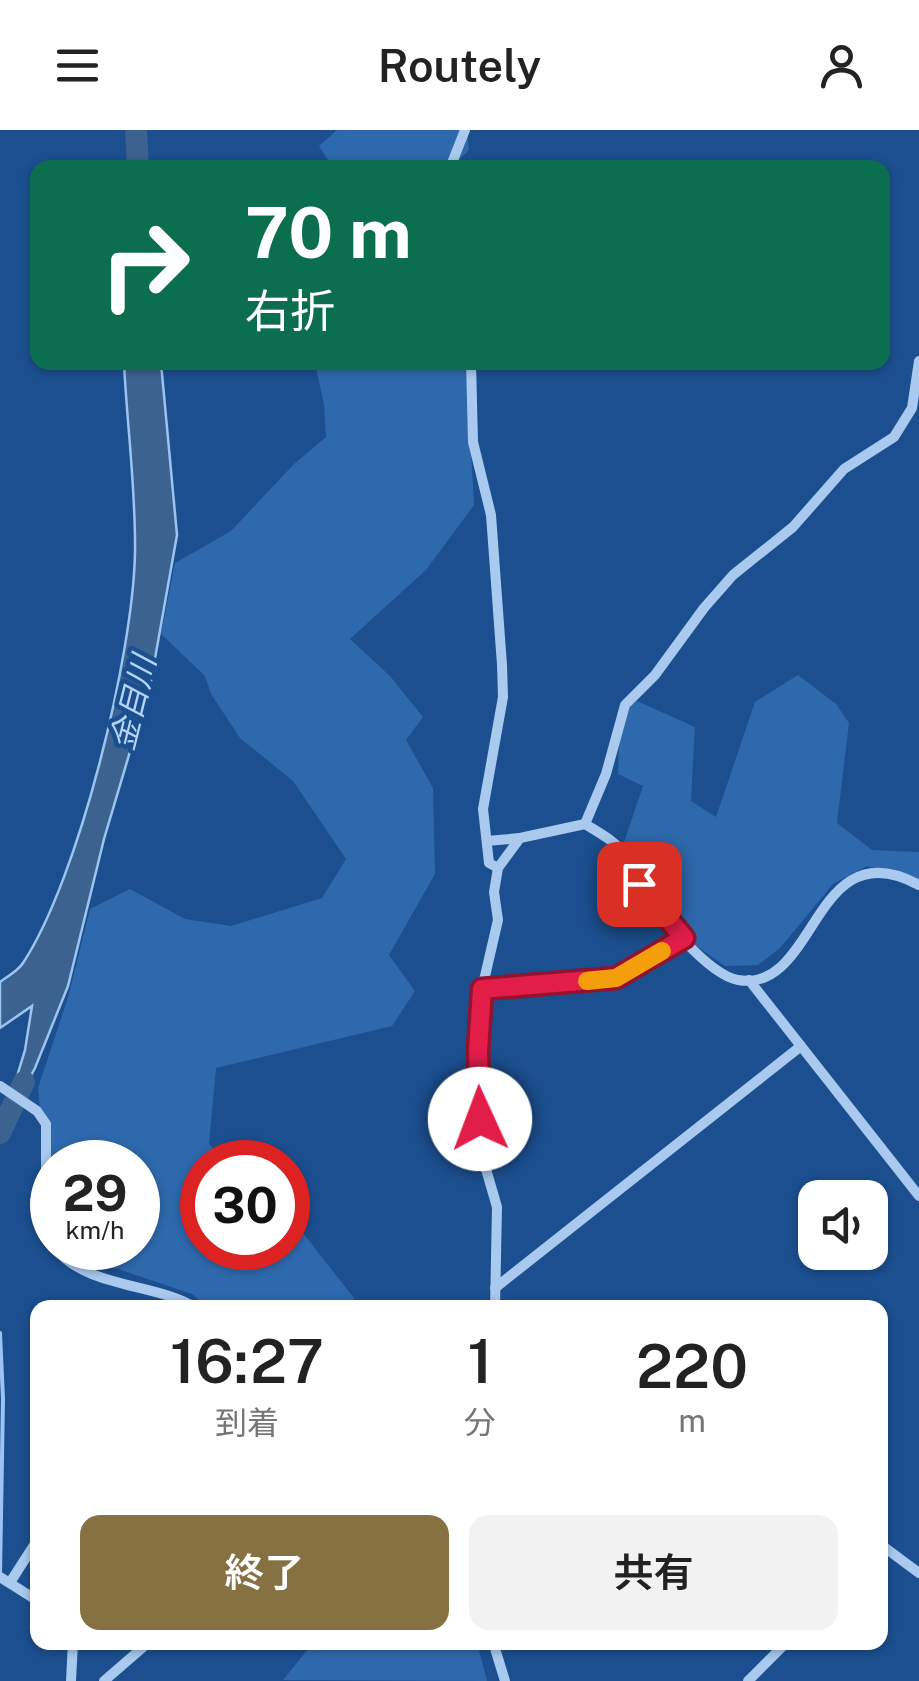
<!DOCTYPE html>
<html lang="ja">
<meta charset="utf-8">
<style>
body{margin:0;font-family:"Public Sans","Noto Sans JP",sans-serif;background:#f2f2f2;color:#222;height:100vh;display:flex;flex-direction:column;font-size:38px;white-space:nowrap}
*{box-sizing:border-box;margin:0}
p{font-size:32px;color:#767676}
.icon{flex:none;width:55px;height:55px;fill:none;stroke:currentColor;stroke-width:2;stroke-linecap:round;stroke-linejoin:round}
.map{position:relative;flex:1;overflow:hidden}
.panel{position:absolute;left:30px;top:1170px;width:858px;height:350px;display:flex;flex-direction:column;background:#fff;border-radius:20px;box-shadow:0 2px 8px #0004}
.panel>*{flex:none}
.hud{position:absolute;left:30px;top:30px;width:860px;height:210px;border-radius:20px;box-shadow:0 2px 8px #0004;background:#0b6e4f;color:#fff;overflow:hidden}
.controls{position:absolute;left:798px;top:1050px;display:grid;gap:20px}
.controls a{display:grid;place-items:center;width:90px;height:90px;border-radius:20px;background:#fff;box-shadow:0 2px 8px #0004;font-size:50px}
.speed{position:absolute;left:30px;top:1010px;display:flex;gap:20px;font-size:50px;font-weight:700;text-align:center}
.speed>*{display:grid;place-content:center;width:130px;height:130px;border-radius:50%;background:#fff;box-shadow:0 2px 8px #0004;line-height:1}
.speed small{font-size:25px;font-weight:400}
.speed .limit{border:15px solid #d22;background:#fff;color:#111}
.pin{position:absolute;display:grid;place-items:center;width:85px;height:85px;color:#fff;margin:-42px;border-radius:20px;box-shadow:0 5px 15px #0006}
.me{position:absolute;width:110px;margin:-55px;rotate:358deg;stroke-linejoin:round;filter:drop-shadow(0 0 8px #0008)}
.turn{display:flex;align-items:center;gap:35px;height:210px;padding:0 50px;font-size:45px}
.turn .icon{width:130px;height:130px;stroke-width:2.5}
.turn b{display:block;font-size:70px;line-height:85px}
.eta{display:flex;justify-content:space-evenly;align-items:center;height:170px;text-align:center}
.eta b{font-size:60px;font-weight:600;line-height:70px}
.action{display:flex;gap:20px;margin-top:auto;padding:20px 50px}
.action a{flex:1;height:115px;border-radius:20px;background:#857141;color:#fff;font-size:40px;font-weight:600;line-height:115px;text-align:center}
.action a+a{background:#f2f2f2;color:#222}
header{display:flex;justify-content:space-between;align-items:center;height:130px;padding:0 50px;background:#fff;font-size:45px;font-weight:600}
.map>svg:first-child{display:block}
</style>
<header><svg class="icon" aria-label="menu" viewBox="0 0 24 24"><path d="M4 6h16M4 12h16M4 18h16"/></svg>Routely<svg class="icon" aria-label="person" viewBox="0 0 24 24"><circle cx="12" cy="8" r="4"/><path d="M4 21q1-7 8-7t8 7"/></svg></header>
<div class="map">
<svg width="919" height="1551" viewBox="0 0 919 1551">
<rect width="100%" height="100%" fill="#1b4f8f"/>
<!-- green -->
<g fill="#2e69ad">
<polygon points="337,0 467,0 469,20 452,37 333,38 319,16"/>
<polygon points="315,233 466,233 474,375 426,440 350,509 390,546 423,587 406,610 433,658 435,744 389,825 415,861 392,896 216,938 209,1014 227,1032 202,1032 202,1118 288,1118 288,1084 361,1177 207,1177 192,1164 118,1139 92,1136 72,1118 138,1118 138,1032 52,1032 52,1099 38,958 69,864 90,779 130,759 185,789 231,796 322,768 346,729 293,651 240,608 211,564 205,546 161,504 175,433 231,401 293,335 326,307 324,275"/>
<polygon points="798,545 836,574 849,593 837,693 872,720 919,722 919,750 867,736 833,754 780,818 758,835 725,836 637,774 616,736 643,656 618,644 620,587 637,571 695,597 691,671 716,687 755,572"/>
<polygon points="477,1512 487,1551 283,1550 313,1513"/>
</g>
<!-- water -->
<path fill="#3c6290" stroke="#9cc4f0" stroke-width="2.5" d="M124,233H161L177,405L151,551L104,709L68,856L35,938L0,1002L25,920L32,876L0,898V852C8,846 18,841 23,833C79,748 133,525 135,423C136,360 127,295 124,233Z"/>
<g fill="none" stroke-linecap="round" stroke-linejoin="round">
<!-- stream -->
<polyline stroke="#9cc4f0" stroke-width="4" points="0,1203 3,1269 0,1444"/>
<!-- river -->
<g stroke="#3c6290" stroke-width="22">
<polyline points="136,0 138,38"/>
<polyline points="0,1003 24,952"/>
</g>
<!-- street -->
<g stroke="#a9c9ee" stroke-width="10">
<polyline points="450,38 465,0"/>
<polyline points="471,232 473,312 491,385 502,535 503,567 483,679 489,733 498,738"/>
<polyline points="585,694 606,644 625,575 655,545 704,478 733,445 793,397 844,339 894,307 912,278 919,231"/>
<polyline points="487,711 520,708"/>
<polyline points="749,850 919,1066"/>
<polyline points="482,859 616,848 684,807"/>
<polyline points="0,956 37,981 46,994 46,1106 52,1114"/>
<path d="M55,1118C88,1159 154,1152 196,1178"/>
<polyline points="495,1158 801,916"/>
<path d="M495,1178L497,1077L481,1022L478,921L482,859L498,790L494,762L498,738L520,708L585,694C601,704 617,712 627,727C633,735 634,747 640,755C656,781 708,845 738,850C818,864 812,697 919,755"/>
<polyline points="880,1414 919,1443"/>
<polyline points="0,1447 38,1471"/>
<polyline points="11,1451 38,1409"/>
<polyline points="493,1512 505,1551"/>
<polyline points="71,1551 73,1512"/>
<polyline points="104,1551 149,1512"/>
<polyline points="748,1551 787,1512"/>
</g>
</g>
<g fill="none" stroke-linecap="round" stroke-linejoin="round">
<defs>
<polyline id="route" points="480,989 478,921 482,859 616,848 684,808 639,754"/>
</defs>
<!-- route casing -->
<use href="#route" stroke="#92132f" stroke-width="25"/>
<!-- route -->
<use href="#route" stroke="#e11d48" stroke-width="18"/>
<!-- slow -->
<polyline stroke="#f59e0b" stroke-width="18" points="587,851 616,848 662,821"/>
</g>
<g text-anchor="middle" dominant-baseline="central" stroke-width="9" stroke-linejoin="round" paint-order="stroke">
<!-- water labels -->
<g font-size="32" font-style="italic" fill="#b5d3f5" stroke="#1b4f8f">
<text transform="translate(133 573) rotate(-76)">金目川</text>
</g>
</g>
</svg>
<div class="controls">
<a><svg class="icon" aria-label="sound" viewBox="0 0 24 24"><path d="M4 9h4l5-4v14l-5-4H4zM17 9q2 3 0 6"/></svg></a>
</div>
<div class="speed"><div>29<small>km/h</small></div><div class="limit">30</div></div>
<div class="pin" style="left:639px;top:754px;background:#d93025"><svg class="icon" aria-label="arrive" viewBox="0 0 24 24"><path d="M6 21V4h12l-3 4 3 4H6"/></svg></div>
<svg class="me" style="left:480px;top:989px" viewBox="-20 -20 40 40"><circle r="19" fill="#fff"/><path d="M0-13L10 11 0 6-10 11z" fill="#e11d48"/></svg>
<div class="hud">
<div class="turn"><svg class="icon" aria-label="right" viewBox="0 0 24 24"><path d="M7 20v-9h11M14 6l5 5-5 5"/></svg><div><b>70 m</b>右折</div></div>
</div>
<section class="panel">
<div class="eta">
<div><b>16:27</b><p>到着</p></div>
<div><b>1</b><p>分</p></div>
<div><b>220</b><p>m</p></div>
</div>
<div class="action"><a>終了</a><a>共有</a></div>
</section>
</div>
